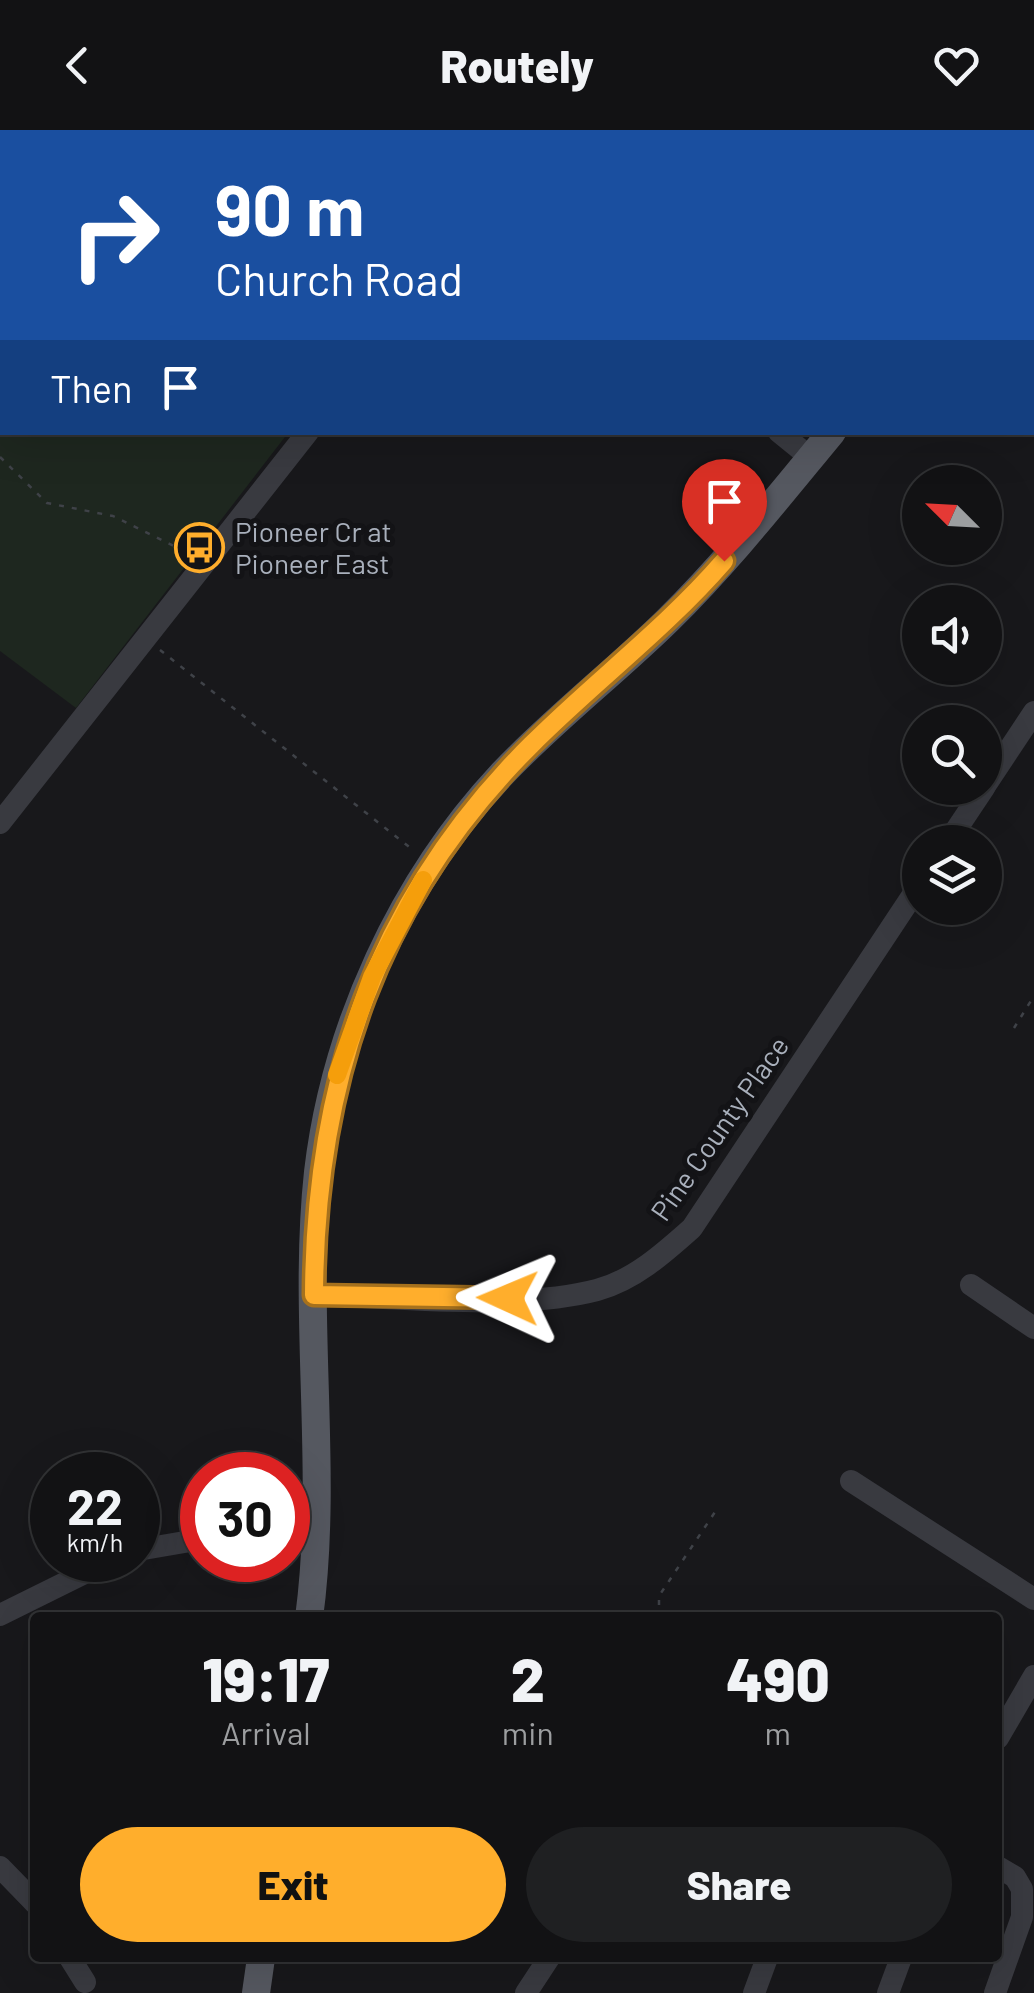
<!DOCTYPE html>
<style>
body{margin:0;font-family:Barlow,sans-serif;background:#1f2022;color:#f1f3f6;height:100vh;display:flex;flex-direction:column;font-size:38px;white-space:nowrap}
*{box-sizing:border-box;margin:0}
p{font-size:32px;color:#9c9ea0}
.icon{flex:none;width:55px;height:55px;fill:none;stroke:currentColor;stroke-width:2;stroke-linecap:round;stroke-linejoin:round}
.map{position:relative;flex:1;overflow:hidden}
.panel{position:absolute;left:30px;top:1482px;width:972px;height:350px;display:flex;flex-direction:column;background:#121214;border-radius:10px;box-shadow:0 10px 40px #0002,0 0 0 2px #313234}
.panel>*{flex:none}
.hud{position:absolute;left:0px;top:0px;width:1035px;height:305px;box-shadow:0 10px 40px #0002,0 0 0 2px #313234;background:#1a4fa0;color:#fff;overflow:hidden}
.needle{width:65px;rotate:294deg}
.buttons{position:absolute;left:902px;top:335px;display:grid;gap:20px}
.buttons a{display:grid;place-items:center;width:100px;height:100px;border-radius:50%;background:#121214;box-shadow:0 10px 40px #0002,0 0 0 2px #313234;font-size:50px}
.speed{position:absolute;left:30px;top:1322px;display:flex;gap:20px;font-size:50px;font-weight:700;text-align:center}
.speed>*{display:grid;place-content:center;width:130px;height:130px;border-radius:50%;background:#121214;box-shadow:0 10px 40px #0002,0 0 0 2px #313234;line-height:1}
.speed small{font-size:25px;font-weight:400}
.speed .limit{border:15px solid #d22;background:#fff;color:#111}
.pin{position:absolute;display:grid;place-items:center;width:85px;height:85px;color:#fff;margin:-102px -42px;border-radius:50% 50% 50% 0;rotate:-45deg;box-shadow:0 0 10px #0007}
.pin .icon{rotate:45deg}
.me{position:absolute;width:110px;margin:-55px;rotate:271deg;stroke-linejoin:round;filter:drop-shadow(0 0 8px #0008)}
.turn{display:flex;align-items:center;gap:35px;height:210px;padding:0 50px;font-size:45px}
.turn .icon{width:130px;height:130px;stroke-width:2.5}
.turn b{display:block;font-size:70px;line-height:85px}
.then{display:flex;align-items:center;height:95px;padding:0 50px;background:#0003;gap:20px;font-size:38px}
.eta{display:flex;justify-content:space-evenly;align-items:center;height:170px;text-align:center}
.eta b{font-size:60px;font-weight:800;line-height:70px}
.primary-button{display:flex;gap:20px;margin-top:auto;padding:20px 50px}
.primary-button a{flex:1;height:115px;border-radius:60px;background:#ffae2c;color:#111;font-size:40px;font-weight:800;line-height:115px;text-align:center}
.primary-button a+a{background:#1f2022;color:#f1f3f6}
header{display:flex;justify-content:space-between;align-items:center;height:130px;padding:0 50px;background:#121214;font-size:45px;font-weight:800}
.map>svg:first-child{display:block}
</style>
<header><svg class="icon" aria-label="back" viewBox="0 0 24 24"><path d="M15 5l-7 7 7 7"/></svg>Routely<svg class="icon" aria-label="heart" viewBox="0 0 24 24"><path d="M12 20l-8-8c-3-5 5-10 8-4 3-6 11-1 8 4z"/></svg></header>
<div class="map">
<svg width="1034" height="1863" viewBox="0 0 1034 1863">
<rect width="100%" height="100%" fill="#18181b"/>
<!-- green -->
<polygon fill="#1e271f" points="0,154 2,302 288,303 76,578 0,521"/>
<g fill="none" stroke-linecap="round" stroke-linejoin="round">
<!-- path -->
<g stroke="#3f4248" stroke-width="2.5" stroke-dasharray="5 8" stroke-linecap="butt">
<polyline points="0,327 47,373 113,386 190,424"/>
<polyline points="160,520 413,720"/>
<polyline points="1014,898 1034,866"/>
<polyline points="659,1488 659,1466 715,1382"/>
</g>
<!-- minor -->
<g stroke="#393a40" stroke-width="22">
<polyline points="233,0 254,2"/>
<polyline points="779,302 811,328"/>
<polyline points="985,656 1034,582"/>
<polyline points="0,693 308,302"/>
<polyline points="948,712 984,658"/>
<polyline points="971,1155 1034,1198"/>
<path d="M313,1165C398,1167 516,1181 597,1160C634,1150 664,1123 692,1098L920,754"/>
<polyline points="851,1351 1034,1469"/>
<polyline points="288,1408 316,1408"/>
<polyline points="138,1420 202,1409"/>
<polyline points="0,1485 111,1430"/>
<polyline points="998,1608 1034,1546"/>
<polyline points="0,1737 35,1773"/>
<polyline points="70,1828 85,1852"/>
<polyline points="526,1863 549,1828"/>
<polyline points="754,1863 767,1828"/>
<polyline points="888,1863 901,1828"/>
<polyline points="995,1863 1022,1787 1022,1759 1015,1747 998,1737"/>
</g>
<!-- major -->
<g stroke="#555860" stroke-width="28">
<polyline points="1021,0 1025,2"/>
<polyline points="1032,25 1034,23"/>
<path d="M309,1488C329,1340 302,1190 318,1042C335,897 402,751 502,644C554,589 614,543 668,490C727,432 779,366 832,302"/>
<polyline points="256,1863 261,1828"/>
</g>
</g>
<g fill="none" stroke-linecap="round" stroke-linejoin="round">
<defs>
<path id="route" d="M508,1168L314,1165C315,951 377,768 531,615C594,552 665,499 724,431"/>
</defs>
<!-- route casing -->
<use href="#route" stroke="#a6711d" stroke-width="25"/>
<!-- route -->
<use href="#route" stroke="#ffae2c" stroke-width="18"/>
<!-- slow -->
<polyline stroke="#f59e0b" stroke-width="18" points="337,945 372,847 423,750"/>
</g>
<!-- icons -->
<defs>
<symbol id="bus-ring" viewBox="-11 -11 22 22"><circle r="9.5" fill="#131316" stroke="#ffae2c" stroke-width="1.5"/><path d="M-5-6H5V4H4V6H2V4H-2V6H-4V4H-5ZM-3.5-4V0h7V-4ZM-3.5 1.2v1.5H-2V1.2ZM2 1.2v1.5H3.5V1.2Z" fill="#ffae2c"/></symbol>
</defs>
<g fill-rule="evenodd">
<use href="#bus-ring" x="172" y="390" width="55" height="55"/>
</g>
<g text-anchor="middle" dominant-baseline="central" stroke-width="10" stroke-linejoin="round" paint-order="stroke">
<!-- poi labels -->
<g font-size="28" fill="#a9b0bc" stroke="#131316" text-anchor="start">
<text x="235" y="401">Pioneer Cr at<tspan x="235" dy="32">Pioneer East</tspan></text>
</g>
<!-- street labels -->
<g font-size="28" fill="#a9b0bc" stroke="#131316">
<text transform="translate(719 998) rotate(-55)">Pine County Place</text>
</g>
</g>
</svg>
<div class="buttons">
<a><svg class="needle" viewBox="-14 -14 28 28"><path d="M0-13l5 13h-10z" fill="#e53935"/><path d="M0 13l5-13h-10z" fill="#9c9ea0"/></svg></a>
<a><svg class="icon" aria-label="sound" viewBox="0 0 24 24"><path d="M4 9h4l5-4v14l-5-4H4zM17 9q2 3 0 6"/></svg></a>
<a><svg class="icon" aria-label="search" viewBox="0 0 24 24"><circle cx="10" cy="10" r="6"/><path d="M15 15l6 6"/></svg></a>
<a><svg class="icon" aria-label="layers" viewBox="0 0 24 24"><path d="M12 4l9 5-9 5-9-5zM3 14l9 5 9-5"/></svg></a>
</div>
<div class="speed"><div>22<small>km/h</small></div><div class="limit">30</div></div>
<div class="pin" style="left:724px;top:431px;background:#d93025"><svg class="icon" aria-label="arrive" viewBox="0 0 24 24"><path d="M6 21V4h12l-3 4 3 4H6"/></svg></div>
<svg class="me" style="left:508px;top:1168px" viewBox="-20 -20 40 40"><path d="M0-17L14 15 0 8-14 15z" fill="#ffae2c" stroke="#fff" stroke-width="4"/></svg>
<div class="hud">
<div class="turn"><svg class="icon" aria-label="right" viewBox="0 0 24 24"><path d="M7 20v-9h11M14 6l5 5-5 5"/></svg><div><b>90 m</b>Church Road</div></div>
<div class="then">Then<svg class="icon" aria-label="arrive" viewBox="0 0 24 24"><path d="M6 21V4h12l-3 4 3 4H6"/></svg></div>
</div>
<section class="panel">
<div class="eta">
<div><b>19:17</b><p>Arrival</p></div>
<div><b>2</b><p>min</p></div>
<div><b>490</b><p>m</p></div>
</div>
<div class="primary-button"><a>Exit</a><a>Share</a></div>
</section>
</div>
